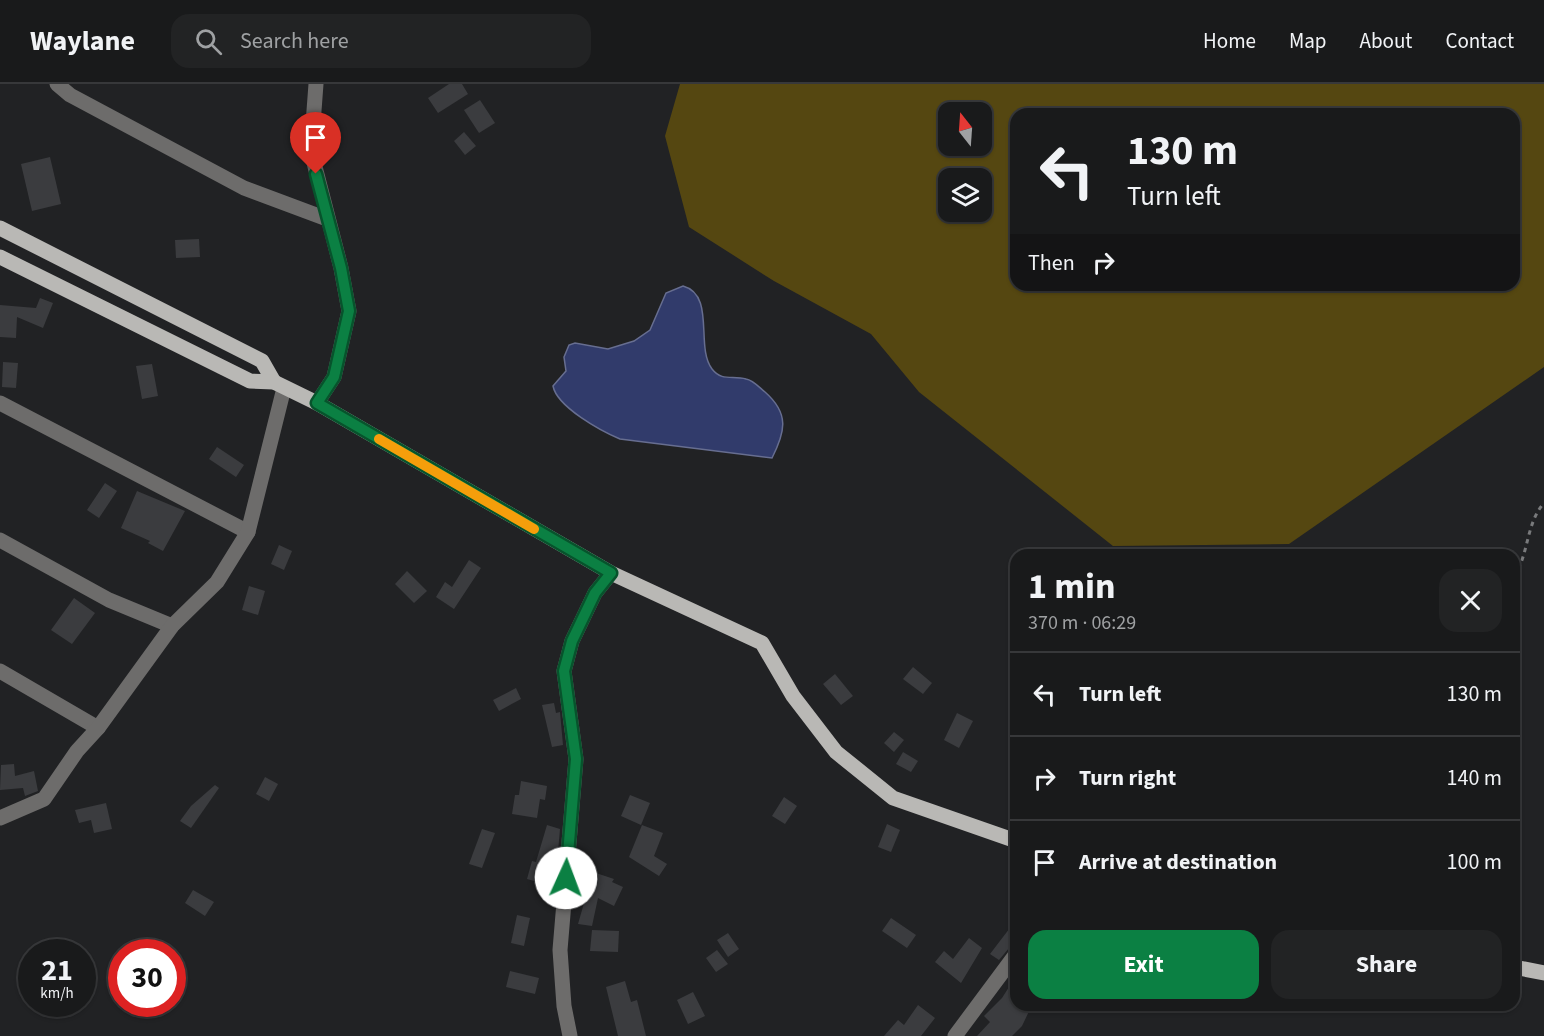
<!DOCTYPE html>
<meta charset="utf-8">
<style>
body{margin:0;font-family:"Source Sans 3",sans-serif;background:#222324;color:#f1f3f6;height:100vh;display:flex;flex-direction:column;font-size:22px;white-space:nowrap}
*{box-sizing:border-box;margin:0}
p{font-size:20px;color:#9fa1a3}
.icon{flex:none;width:33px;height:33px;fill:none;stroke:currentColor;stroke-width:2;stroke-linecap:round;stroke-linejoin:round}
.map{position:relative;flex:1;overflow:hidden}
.details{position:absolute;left:1010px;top:465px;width:510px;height:462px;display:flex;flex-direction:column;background:#191a1b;border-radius:18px;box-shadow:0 2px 4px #0004,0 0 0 2px #37383a}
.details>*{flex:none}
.top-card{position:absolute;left:1010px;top:24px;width:510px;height:183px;border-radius:18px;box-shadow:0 2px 4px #0004,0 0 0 2px #37383a;background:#191a1b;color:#f1f3f6;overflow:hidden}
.needle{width:39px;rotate:343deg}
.fabs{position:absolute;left:938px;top:18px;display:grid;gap:12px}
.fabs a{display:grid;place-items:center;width:54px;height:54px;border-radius:12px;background:#191a1b;box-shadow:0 2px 4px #0004,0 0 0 2px #37383a;font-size:30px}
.speed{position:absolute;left:18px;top:855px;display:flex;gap:12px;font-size:30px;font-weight:700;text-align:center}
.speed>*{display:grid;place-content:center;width:78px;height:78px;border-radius:50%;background:#191a1b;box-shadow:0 2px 4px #0004,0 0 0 2px #37383a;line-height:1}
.speed small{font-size:15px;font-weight:400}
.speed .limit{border:9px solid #d22;background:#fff;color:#111}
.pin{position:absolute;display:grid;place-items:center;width:51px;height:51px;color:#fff;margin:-62px -26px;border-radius:50% 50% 50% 0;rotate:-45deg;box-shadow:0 0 6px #0007}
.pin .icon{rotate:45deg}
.me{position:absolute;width:66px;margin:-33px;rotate:2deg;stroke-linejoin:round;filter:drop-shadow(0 0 4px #0008)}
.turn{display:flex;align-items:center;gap:21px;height:126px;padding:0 18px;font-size:27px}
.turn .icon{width:78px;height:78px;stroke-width:2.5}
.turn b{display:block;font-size:42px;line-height:51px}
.then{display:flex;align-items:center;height:57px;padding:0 18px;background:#0003;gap:12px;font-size:22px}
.round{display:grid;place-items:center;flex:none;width:63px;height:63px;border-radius:18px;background:#222324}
.overview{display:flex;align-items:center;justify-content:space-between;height:102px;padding:0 18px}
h1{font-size:36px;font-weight:700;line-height:45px}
.action{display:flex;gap:12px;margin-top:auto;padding:12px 18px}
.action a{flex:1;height:69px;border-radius:18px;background:#0b8043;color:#fff;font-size:24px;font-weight:700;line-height:69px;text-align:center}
.action a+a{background:#222324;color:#f1f3f6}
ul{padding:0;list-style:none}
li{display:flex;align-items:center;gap:18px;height:84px;padding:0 18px;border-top:2px solid #37383a}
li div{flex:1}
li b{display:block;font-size:22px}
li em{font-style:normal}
header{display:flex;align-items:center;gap:36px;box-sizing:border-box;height:84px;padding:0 30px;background:#191a1b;border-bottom:2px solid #37383a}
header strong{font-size:28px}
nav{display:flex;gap:33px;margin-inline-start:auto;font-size:21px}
.search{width:420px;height:54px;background:#222324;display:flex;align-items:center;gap:15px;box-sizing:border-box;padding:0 21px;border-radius:18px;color:#9fa1a3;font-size:22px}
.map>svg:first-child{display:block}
</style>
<header>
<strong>Waylane</strong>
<div class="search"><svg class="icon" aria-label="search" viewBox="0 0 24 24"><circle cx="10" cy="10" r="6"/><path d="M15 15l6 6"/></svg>Search here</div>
<nav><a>Home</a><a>Map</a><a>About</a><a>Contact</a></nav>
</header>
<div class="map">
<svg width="1544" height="952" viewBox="0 0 1544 952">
<rect width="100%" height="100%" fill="#212224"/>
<!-- green -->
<path fill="#554711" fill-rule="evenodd" d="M680,0H1544V283L1289,460L1113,462L919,308L871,250L774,197L689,143L665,52ZM948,28H981V62H948ZM1016,30H1514V201H1016ZM948,94H981V128H948Z"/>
<!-- water -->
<path fill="#313b6b" stroke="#676e90" stroke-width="1.5" d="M683,202C716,211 695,263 712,285C722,298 733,291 746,295C753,296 760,304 765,308C790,330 785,348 772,374L620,355C601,347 557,323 553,302L566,287L564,273L569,261L575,259L608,265L634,257L650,246L666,209Z"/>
<!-- building -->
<g fill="#3b3c3f">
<polygon points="449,0 462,0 468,10 438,29 428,14"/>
<polygon points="480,16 495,39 479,49 464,26"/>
<polygon points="464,48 476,62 465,71 454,57"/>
<polygon points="50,73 61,120 32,127 21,80"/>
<polygon points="199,155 200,173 176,174 175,156"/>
<polygon points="40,214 53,219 43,244 17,233 16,254 0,253 0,221 36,224"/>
<polygon points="3,278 18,279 16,304 2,303"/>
<polygon points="152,280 158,312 142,315 136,282"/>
<polygon points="217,363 244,381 236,393 209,375"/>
<polygon points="105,399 117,407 99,434 87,426"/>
<polygon points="137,407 185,427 163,467 148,459 150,457 121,444"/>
<polygon points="279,461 292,467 284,486 271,480"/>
<polygon points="469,476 481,484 454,525 436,513 445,498 452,503"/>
<polygon points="407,487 427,507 414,519 395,500"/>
<polygon points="249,502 265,507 258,531 242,526"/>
<polygon points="74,514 95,529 72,560 51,546"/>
<polygon points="913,583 932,599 923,610 903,595"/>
<polygon points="835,590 853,612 841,621 823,600"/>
<polygon points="516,604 521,615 499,627 493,616"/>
<polygon points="554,619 556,629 560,628 563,661 552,663 542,621"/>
<polygon points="957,629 973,637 959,664 944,656"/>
<polygon points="894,648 904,656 894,668 884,659"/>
<polygon points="903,668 918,677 911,688 896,680"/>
<polygon points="14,680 15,692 34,687 38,707 25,712 23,704 0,706 1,681"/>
<polygon points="265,693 278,700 269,717 256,710"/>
<polygon points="521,697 547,702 545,716 540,715 537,734 512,730 515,711 519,711"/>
<polygon points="215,701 219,704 191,744 180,737 191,722"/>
<polygon points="630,711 650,719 641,741 621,732"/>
<polygon points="784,713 797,722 785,740 772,732"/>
<polygon points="106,719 112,745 94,749 91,736 79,739 75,726"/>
<polygon points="887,740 900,746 891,768 878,763"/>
<polygon points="547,741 560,745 555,803 527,795 532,777 536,778"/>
<polygon points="642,741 663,749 654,772 667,780 659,792 629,773"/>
<polygon points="482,745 495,749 482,784 469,780"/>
<polygon points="593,788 614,795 612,798 623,803 614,822 598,814 592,842 578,840"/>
<polygon points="193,806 214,818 205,832 185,819"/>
<polygon points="517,831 530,834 524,862 511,859"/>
<polygon points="891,834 916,851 907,864 882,847"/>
<polygon points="1016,836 1016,860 1009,864 999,876 990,870"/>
<polygon points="592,846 619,847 618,868 590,867"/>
<polygon points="728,849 739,865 728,873 717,856"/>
<polygon points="969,854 982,864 961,899 935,878 944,867 953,875"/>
<polygon points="717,866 728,880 716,888 706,874"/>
<polygon points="510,887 539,894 535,910 506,903"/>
<polygon points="1016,892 1016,921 1032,921 1022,942 1012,952 977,952 990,938 984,932 1002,914"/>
<polygon points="625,897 631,918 637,916 646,952 618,952 606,903"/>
<polygon points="693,908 705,932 688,940 677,916"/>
<polygon points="918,921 935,934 921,952 884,952 898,936 904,941"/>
</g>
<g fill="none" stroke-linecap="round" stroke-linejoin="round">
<!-- path -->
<path stroke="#797a7c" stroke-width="3" stroke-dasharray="4.5 4.5" stroke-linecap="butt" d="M1514,493C1529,470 1526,439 1544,419"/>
<!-- minor -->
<g stroke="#6d6c6b" stroke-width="15">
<polyline points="57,0 70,11 244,104 327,135"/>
<polyline points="316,0 311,67 341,184 349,227 334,293 317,319"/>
<polyline points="0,319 248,448"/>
<polyline points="0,456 109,516 172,542"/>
<polyline points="0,587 98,644"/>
<polyline points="0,734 44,715 77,667 98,644 172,542 217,498 248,448 284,304"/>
<polyline points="570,952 564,922 560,866 576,675 564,587 572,557 595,509 611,489"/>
<polyline points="955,952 1016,870"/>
</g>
<!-- major -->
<g stroke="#b9b8b5" stroke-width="15">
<polyline points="0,144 262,277 274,298"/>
<polyline points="0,173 250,297 274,298 317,319 611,489 762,559 793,612 836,668 893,714 1016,757"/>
<polyline points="1514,883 1544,889"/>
</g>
</g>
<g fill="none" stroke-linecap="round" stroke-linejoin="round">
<defs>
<polyline id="route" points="316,90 341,184 349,227 334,293 317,319 611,489 595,509 572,557 564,587 576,675 566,794"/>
</defs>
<!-- route casing -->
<use href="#route" stroke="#07532c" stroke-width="15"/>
<!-- route -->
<use href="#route" stroke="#0b8043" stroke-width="10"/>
<!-- slow -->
<polyline stroke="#f59e0b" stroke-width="10" points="379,355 534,445"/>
</g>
</svg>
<div class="fabs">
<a><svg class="needle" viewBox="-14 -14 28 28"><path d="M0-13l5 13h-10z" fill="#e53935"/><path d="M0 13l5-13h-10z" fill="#9fa1a3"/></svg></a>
<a><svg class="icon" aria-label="layers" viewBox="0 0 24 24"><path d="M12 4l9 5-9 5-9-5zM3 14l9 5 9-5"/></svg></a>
</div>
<div class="speed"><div>21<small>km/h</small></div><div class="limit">30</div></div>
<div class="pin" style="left:316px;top:90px;background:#d93025"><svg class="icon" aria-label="arrive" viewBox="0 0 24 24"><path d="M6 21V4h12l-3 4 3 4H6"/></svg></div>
<svg class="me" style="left:566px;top:794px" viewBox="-20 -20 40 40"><circle r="19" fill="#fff"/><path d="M0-13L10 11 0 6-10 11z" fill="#0b8043"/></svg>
<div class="top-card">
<div class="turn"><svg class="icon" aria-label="left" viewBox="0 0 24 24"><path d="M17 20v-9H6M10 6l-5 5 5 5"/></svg><div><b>130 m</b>Turn left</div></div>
<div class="then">Then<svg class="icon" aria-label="right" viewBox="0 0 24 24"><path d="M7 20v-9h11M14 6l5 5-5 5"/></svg></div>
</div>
<section class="details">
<div class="overview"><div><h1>1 min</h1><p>370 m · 06:29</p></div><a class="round"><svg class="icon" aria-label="close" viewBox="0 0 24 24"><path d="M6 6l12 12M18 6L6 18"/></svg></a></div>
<ul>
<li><svg class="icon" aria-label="left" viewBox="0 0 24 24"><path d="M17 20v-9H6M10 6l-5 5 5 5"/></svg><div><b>Turn left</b></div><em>130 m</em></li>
<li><svg class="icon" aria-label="right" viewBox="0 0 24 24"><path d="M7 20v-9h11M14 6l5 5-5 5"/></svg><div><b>Turn right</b></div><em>140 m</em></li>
<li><svg class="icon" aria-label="arrive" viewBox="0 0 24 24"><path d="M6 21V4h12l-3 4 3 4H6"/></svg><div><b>Arrive at destination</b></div><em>100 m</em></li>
</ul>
<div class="action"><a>Exit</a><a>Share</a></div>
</section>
</div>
